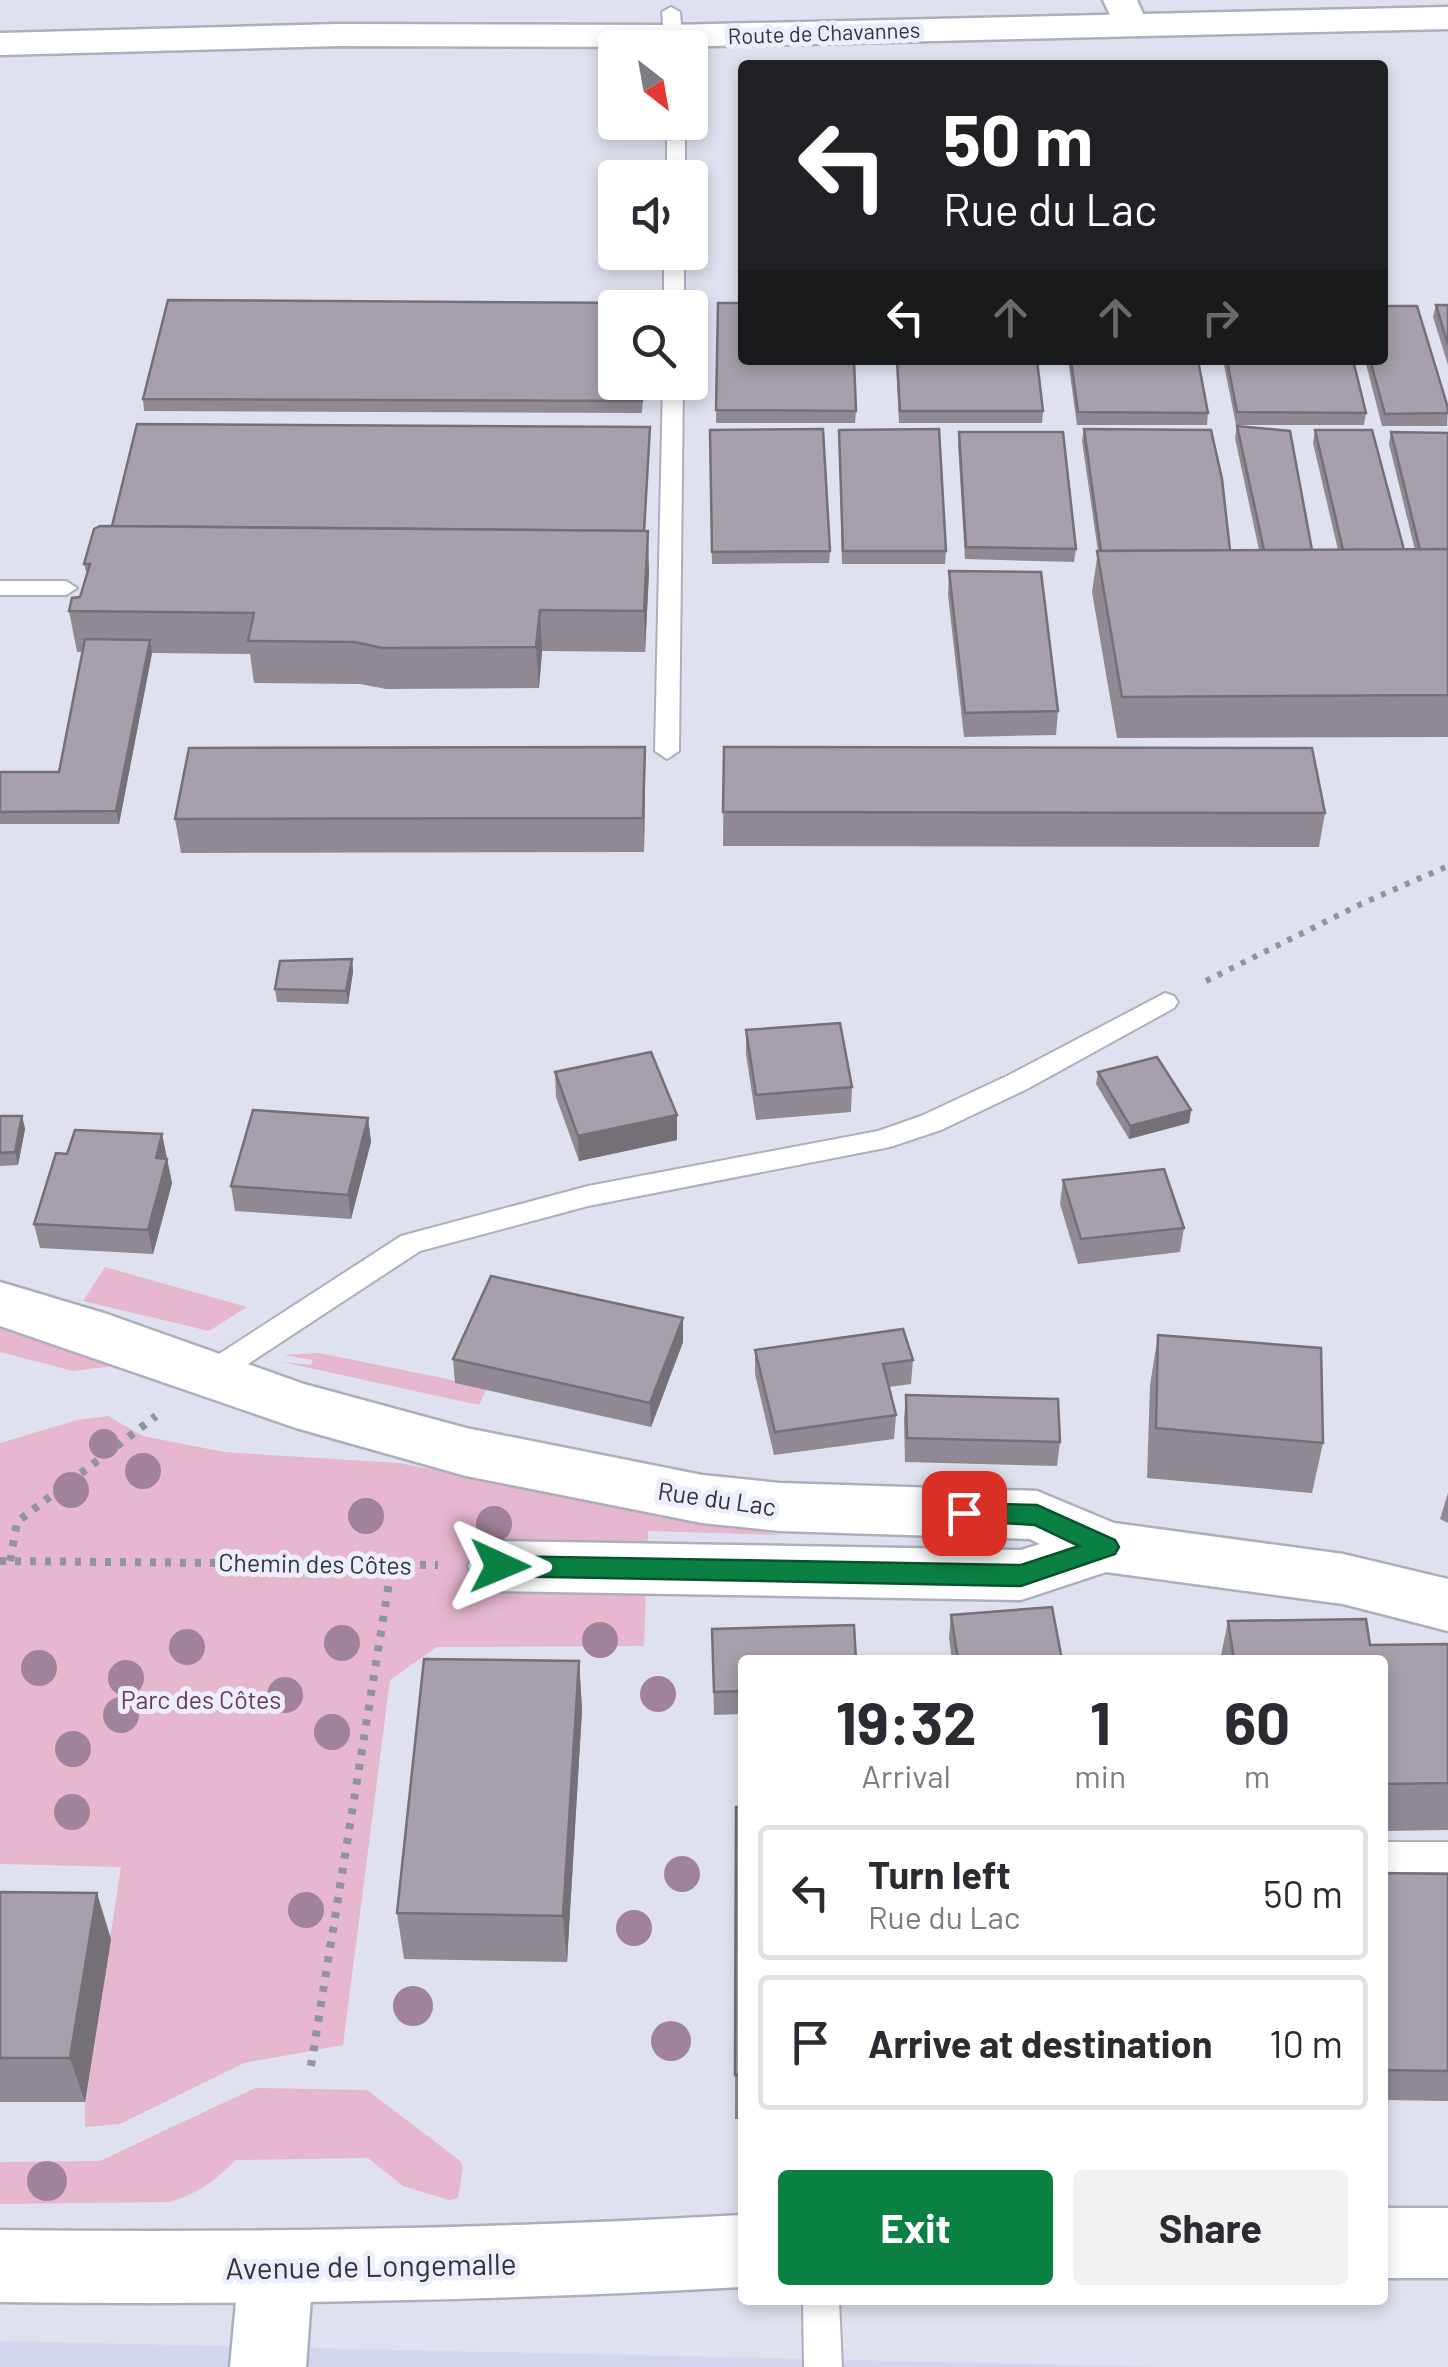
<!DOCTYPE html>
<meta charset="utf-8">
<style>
body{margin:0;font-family:Barlow,sans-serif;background:#f2f2f3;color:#2b2b33;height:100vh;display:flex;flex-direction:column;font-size:38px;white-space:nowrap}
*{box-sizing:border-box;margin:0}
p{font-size:32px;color:#7c7c81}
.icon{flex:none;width:55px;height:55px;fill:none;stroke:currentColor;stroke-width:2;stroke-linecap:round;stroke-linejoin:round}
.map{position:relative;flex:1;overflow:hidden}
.side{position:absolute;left:738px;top:1655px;width:650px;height:650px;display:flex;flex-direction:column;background:#fff;border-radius:10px;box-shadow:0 5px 15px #0003}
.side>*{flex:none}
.hud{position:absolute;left:738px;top:60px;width:650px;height:305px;border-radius:10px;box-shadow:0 5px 15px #0003;background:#202124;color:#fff;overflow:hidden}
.needle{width:65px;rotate:149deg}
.fabs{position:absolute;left:598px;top:30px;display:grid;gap:20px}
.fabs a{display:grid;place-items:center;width:110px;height:110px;border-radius:10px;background:#fff;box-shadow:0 5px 15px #0003;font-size:50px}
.pin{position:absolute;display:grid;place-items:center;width:85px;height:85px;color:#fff;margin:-42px;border-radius:20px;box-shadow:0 5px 15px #0006}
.me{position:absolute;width:110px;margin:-55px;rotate:91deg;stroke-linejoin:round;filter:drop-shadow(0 0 8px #0008)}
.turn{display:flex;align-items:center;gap:35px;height:210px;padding:0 40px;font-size:45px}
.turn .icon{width:130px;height:130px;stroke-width:2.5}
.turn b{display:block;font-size:70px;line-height:85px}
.lanes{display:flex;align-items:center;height:95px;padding:0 40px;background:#0003;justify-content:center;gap:50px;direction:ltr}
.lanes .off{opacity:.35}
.eta{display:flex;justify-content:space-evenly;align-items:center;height:170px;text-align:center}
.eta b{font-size:60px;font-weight:700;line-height:70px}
.primary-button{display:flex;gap:20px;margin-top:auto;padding:20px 40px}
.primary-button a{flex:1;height:115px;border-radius:10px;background:#0b8043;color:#fff;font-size:40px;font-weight:700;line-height:115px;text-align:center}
.primary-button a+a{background:#f2f2f3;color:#2b2b33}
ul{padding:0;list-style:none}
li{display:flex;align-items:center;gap:30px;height:135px;margin:0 20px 15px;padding:0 20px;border:5px solid #e1e1e2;border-radius:10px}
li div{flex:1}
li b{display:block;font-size:38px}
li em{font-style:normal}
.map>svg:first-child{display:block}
</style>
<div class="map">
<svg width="1448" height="2367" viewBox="0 0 1448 2367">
<rect width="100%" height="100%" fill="#dfe1f0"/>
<!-- built -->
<polygon fill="#d3d7ed" points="0,2341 1165,2367 0,2367"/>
<!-- green -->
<g fill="#e6b7cf">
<polygon points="105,1267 247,1307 209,1331 83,1301"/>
<polygon points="0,1317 122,1365 73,1371 0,1352"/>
<polygon points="319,1353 447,1379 486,1390 479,1405 282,1362 311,1365 313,1360 284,1355"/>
<polygon points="108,1416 143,1436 224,1452 399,1463 781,1535 648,1531 644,1646 437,1647 390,1680 343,2045 244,2063 120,2124 85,2127 85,2102 121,1867 0,1864 0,1443 77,1420"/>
<path d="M255,2088L367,2090L459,2160L463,2167L458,2198L449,2200L403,2186L368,2158L236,2160C214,2181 199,2193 170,2202L0,2204V2162L100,2161Z"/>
</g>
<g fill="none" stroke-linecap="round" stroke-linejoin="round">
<defs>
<g id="lane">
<polygon points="671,7 680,12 683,48 665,48 662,12"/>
<rect x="667" y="122" width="18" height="56"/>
<rect x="664" y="252" width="20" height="56"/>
<polygon points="663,382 683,382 679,751 667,759 655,751"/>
<polygon points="0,581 66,581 77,588 66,595 0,595"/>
<polygon points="1165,993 1174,996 1178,1002 1174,1008 1027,1089 941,1130 890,1147 588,1206 420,1251 219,1383 209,1386 199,1383 194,1375 199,1367 401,1236 588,1186 878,1131 921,1116 1009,1075"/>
<rect x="1382" y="1842" width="66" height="30"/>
<polygon points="803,2300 839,2300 842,2367 804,2367"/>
</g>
<g id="street">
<polygon points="1103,0 1137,0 1147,23 1141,30 1129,34 1117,30"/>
<polygon points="0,1282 107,1314 304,1384 466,1428 702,1475 780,1483 1037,1491 1114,1523 1343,1554 1448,1579 1448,1631 1343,1604 1106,1572 1021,1600 499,1591 477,1584 468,1566 477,1548 499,1541 1021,1550 1040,1544 1030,1539 780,1531 702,1523 466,1476 296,1428 0,1326"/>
<polygon points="276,2233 302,2244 313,2269 306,2367 230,2367 239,2269 250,2244"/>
</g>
<g id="secondary">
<polygon points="1448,7 1448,29 671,47 338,46 0,55 0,33 338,24 671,25"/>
<rect x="1382" y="2208" width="66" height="70"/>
<path d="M742,2215V2287C494,2301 248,2305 0,2302V2230C248,2233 494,2229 742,2215Z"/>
</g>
</defs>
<!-- lane casing -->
<use href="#lane" stroke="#adafbd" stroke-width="4"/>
<!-- street casing -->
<use href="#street" stroke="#adafbd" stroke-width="5"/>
<!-- secondary casing -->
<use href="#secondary" stroke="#adafbd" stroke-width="5"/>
<!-- path-far1 -->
<polyline stroke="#91939d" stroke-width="6" stroke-dasharray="5 8" stroke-linecap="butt" points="1206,981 1361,904 1448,866"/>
<!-- path -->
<g stroke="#91939d" stroke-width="8" stroke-dasharray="6 9" stroke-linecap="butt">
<polyline points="0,1561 438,1565"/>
<polyline points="10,1561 17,1522 156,1416"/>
<polyline points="311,2066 392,1564"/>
</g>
<!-- lane -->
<use href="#lane" fill="#fff" fill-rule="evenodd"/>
<!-- street -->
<use href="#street" fill="#fff" fill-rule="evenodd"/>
<!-- secondary -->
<use href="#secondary" fill="#fff" fill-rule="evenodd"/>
</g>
<!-- trees -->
<g fill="#a1829b">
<circle cx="104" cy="1444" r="15"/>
<circle cx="143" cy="1471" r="18"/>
<circle cx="71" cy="1490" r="18"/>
<circle cx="366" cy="1516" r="18"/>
<circle cx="494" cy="1524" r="18"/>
<circle cx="600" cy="1640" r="18"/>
<circle cx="342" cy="1643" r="18"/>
<circle cx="187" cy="1647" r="18"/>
<circle cx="39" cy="1668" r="18"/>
<circle cx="126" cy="1678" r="18"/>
<circle cx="658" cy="1694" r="18"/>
<circle cx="285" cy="1695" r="18"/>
<circle cx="121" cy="1715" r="18"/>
<circle cx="332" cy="1732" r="18"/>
<circle cx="73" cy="1749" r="18"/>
<circle cx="72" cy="1812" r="18"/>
<circle cx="682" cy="1874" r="18"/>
<circle cx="306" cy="1910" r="18"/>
<circle cx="634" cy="1928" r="18"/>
<circle cx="413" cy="2006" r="20"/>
<circle cx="671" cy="2041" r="20"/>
<circle cx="47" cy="2181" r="20"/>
</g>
<!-- wall -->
<g fill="#908994">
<polygon points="718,303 856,411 855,423 716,423"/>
<polygon points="1436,305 1448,305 1448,365 1433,317"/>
<polygon points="896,360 1037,360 1043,411 1042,423 899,423"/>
<polygon points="1068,360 1198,360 1208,413 1207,425 1077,425"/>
<polygon points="1223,360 1353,360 1366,413 1364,425 1236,425"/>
<polygon points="1365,360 1382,360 1448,408 1447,426 1382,426"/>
<polygon points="644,382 642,413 144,411 143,399"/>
<polygon points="1237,426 1312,550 1338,550 1313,443 1315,430 1404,550 1415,550 1389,444 1391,432 1448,433 1448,737 1117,738 1092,592 1098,551 1082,441 1084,429 1230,550 1259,550 1235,438"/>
<polygon points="650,427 645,531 649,572 645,652 542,651 539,688 386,689 360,684 254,683 250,654 152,653 119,824 0,824 0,772 59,772 83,652 77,652 69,611 80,597 87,575 84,564 112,526"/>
<polygon points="710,430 830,551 829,563 712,564"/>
<polygon points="959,432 1076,549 1074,562 965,559 958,444"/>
<polygon points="839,442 946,551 945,564 842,564"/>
<polygon points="949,571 1058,711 1056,735 964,737 948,595"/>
<polygon points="724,747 1325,813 1319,847 723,846"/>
<polygon points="645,781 644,852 181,853 175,819"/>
<polygon points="352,959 353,972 348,1004 277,1002 275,989"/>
<polygon points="746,1030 852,1087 851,1112 756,1120 746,1054"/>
<polygon points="555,1072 677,1140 579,1161 556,1097"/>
<polygon points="1098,1072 1191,1110 1189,1123 1129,1139 1096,1084"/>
<polygon points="0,1116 22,1116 25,1129 18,1165 0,1166"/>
<polygon points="368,1118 371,1142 351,1219 235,1211 231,1186"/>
<polygon points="162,1134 172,1183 153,1254 40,1248 34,1224 67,1154"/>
<polygon points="1063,1180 1184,1228 1180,1252 1078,1264 1060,1204"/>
<polygon points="1158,1335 1323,1443 1312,1493 1147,1478 1150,1385"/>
<polygon points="683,1342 651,1427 455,1383 453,1359"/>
<polygon points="755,1350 913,1360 911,1384 889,1387 896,1415 894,1439 774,1455 755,1374"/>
<polygon points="906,1395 1060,1442 1057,1466 905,1462 904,1419"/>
<polygon points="1448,1493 1448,1523 1440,1519"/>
<polygon points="951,1615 1062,1660 952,1660 949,1638"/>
<polygon points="1228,1621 1370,1645 1448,1644 1448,1830 1382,1831 1382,1660 1220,1660"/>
<polygon points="712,1629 742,1660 742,1714 714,1715"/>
<polygon points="579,1661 582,1710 567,1962 404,1959 397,1913"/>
<polygon points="736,1807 742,1807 742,2119 735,2119"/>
<polygon points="1382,1873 1448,1874 1448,2101 1382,2100"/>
<polygon points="0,1892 111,1939 85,2102 0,2102"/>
</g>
<!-- shaded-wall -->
<g fill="#756f78">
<polygon points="648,531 649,572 645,652 644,611"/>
<polygon points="540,610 542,651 539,688 536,647"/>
<polygon points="150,640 152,653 119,824 116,811"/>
<polygon points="645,747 645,781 644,852 643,818"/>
<polygon points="352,959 353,972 348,1004 346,991"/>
<polygon points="1191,1110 1189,1123 1129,1139 1130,1126"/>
<polygon points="677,1115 677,1140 579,1161 578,1136"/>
<polygon points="22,1116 25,1129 18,1165 15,1152"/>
<polygon points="368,1118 371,1142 351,1219 348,1195"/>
<polygon points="162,1134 167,1159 156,1158"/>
<polygon points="167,1159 172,1183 153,1254 148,1230"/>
<polygon points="683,1318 683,1342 651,1427 650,1403"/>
<polygon points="579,1661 582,1710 567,1962 563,1916"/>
<polygon points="97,1893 111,1939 85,2102 70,2058"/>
</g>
<!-- building -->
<g fill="#a79fac" stroke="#756f78" stroke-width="2.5">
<polygon points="168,300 647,303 647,308 615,308 615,382 643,382 642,401 143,399"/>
<polygon points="718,303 742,303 742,360 854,360 856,411 716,410"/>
<polygon points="1436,305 1448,305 1448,345"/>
<polygon points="1382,306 1417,306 1448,408 1448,413 1385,414 1370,360 1382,360"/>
<polygon points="897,360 1037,360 1043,411 900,411"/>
<polygon points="1071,360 1198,360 1208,413 1078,412"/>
<polygon points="1227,360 1353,360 1366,413 1237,412"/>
<polygon points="137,424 650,427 644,531 112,526"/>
<polygon points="1237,426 1290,431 1312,550 1264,550"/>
<polygon points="823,429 830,551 712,552 710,430"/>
<polygon points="939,429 946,551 843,551 839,430"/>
<polygon points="1084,429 1211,430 1222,479 1230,550 1101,551"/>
<polygon points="1315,430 1372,430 1404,550 1343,550"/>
<polygon points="959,432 1063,432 1076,549 966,547"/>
<polygon points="1391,432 1448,433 1448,549 1420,550"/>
<polygon points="100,526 648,531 644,611 540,610 536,647 382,648 355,642 248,641 254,613 69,611 72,598 80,597 90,564 84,564 94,529"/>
<polygon points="1448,549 1448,695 1122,697 1097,551"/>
<polygon points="949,571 1041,572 1058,711 965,713"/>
<polygon points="85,639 150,640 116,811 0,812 0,772 59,772"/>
<polygon points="645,747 643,818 175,819 189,748"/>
<polygon points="724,747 1312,748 1325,813 723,812"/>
<polygon points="352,959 346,991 275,989 280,961"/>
<polygon points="840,1023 852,1087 756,1095 746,1030"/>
<polygon points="651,1052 677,1115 578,1136 555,1072"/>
<polygon points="1157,1057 1191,1110 1130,1126 1098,1072"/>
<polygon points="253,1110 368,1118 348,1195 231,1186"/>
<polygon points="0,1116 22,1116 15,1152 0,1153"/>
<polygon points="75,1130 162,1134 156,1158 167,1159 148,1230 34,1224 56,1153 67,1154"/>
<polygon points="1164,1169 1184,1228 1081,1239 1063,1180"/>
<polygon points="491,1276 683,1318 650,1403 453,1359"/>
<polygon points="903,1329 913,1360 883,1364 896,1415 775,1432 755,1350"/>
<polygon points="1158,1335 1321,1348 1323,1443 1156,1428"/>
<polygon points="906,1395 1058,1399 1060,1442 907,1438"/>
<polygon points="1052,1607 1062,1660 958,1660 951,1615"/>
<polygon points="1366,1619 1370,1645 1448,1644 1448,1783 1382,1784 1382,1660 1234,1660 1228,1621"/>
<polygon points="854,1625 856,1660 742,1660 742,1691 714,1692 712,1629"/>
<polygon points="424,1659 579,1661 563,1916 397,1913"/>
<polygon points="736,1807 742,1807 742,2075 735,2075"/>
<polygon points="1382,1873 1448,1874 1448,2071 1382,2070"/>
<polygon points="0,1892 97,1893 70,2058 0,2058"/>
</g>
<!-- route -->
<polygon fill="#0b8043" stroke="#07532c" stroke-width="2.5" points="964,1503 1037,1505 1115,1540 1119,1547 1115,1554 1021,1586 500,1576 491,1573 487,1566 491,1559 500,1556 1021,1565 1079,1546 1035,1525 955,1520 951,1513 955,1506"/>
<g text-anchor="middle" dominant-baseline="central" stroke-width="10" stroke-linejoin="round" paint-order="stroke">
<!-- far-street labels -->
<g font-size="22" fill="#333439" stroke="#eceefd">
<text transform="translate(824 32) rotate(-2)">Route de Chavannes</text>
</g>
<!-- street labels -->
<g font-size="25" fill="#333439" stroke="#eceefd">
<text transform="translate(717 1498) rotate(8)">Rue du Lac</text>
<text transform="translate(315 1563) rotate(1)">Chemin des Côtes</text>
</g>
<!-- park labels -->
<g font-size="25" fill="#6e3455" stroke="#eceefd">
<text x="201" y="1699">Parc des Côtes</text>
</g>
<!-- near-street labels -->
<g font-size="30" fill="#333439" stroke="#eceefd">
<text transform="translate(371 2265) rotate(-1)">Avenue de Longemalle</text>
</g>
</g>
</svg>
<div class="fabs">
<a><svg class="needle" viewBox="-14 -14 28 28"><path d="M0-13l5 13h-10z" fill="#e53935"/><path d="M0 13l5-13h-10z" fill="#7c7c81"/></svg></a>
<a><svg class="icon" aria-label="sound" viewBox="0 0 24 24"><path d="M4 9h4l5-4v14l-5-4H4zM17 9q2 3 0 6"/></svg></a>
<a><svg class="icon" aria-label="search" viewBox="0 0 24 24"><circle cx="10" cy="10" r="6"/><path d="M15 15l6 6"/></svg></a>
</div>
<div class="pin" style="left:964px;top:1513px;background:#d93025"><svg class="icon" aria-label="arrive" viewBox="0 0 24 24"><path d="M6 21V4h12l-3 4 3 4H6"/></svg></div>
<svg class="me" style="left:500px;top:1566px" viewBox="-20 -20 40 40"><path d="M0-17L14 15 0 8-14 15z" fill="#0b8043" stroke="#fff" stroke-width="4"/></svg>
<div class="hud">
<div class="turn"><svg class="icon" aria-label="left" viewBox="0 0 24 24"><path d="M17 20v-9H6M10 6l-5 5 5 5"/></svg><div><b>50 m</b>Rue du Lac</div></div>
<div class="lanes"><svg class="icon" aria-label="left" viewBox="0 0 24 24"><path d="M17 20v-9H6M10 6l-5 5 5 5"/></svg><svg class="icon off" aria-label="ahead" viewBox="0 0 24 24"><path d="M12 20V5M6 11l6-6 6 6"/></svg><svg class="icon off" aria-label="ahead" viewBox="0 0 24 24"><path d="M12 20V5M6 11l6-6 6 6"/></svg><svg class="icon off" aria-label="right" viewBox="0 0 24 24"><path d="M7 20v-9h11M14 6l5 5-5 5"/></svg></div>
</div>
<section class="side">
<div class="eta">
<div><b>19:32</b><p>Arrival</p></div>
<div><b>1</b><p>min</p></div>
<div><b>60</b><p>m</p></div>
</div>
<ul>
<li><svg class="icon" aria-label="left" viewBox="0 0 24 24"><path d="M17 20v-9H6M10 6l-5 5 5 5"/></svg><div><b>Turn left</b><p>Rue du Lac</p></div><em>50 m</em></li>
<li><svg class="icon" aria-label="arrive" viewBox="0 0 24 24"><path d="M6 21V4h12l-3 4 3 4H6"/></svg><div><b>Arrive at destination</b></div><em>10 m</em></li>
</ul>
<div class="primary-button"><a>Exit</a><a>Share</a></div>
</section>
</div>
